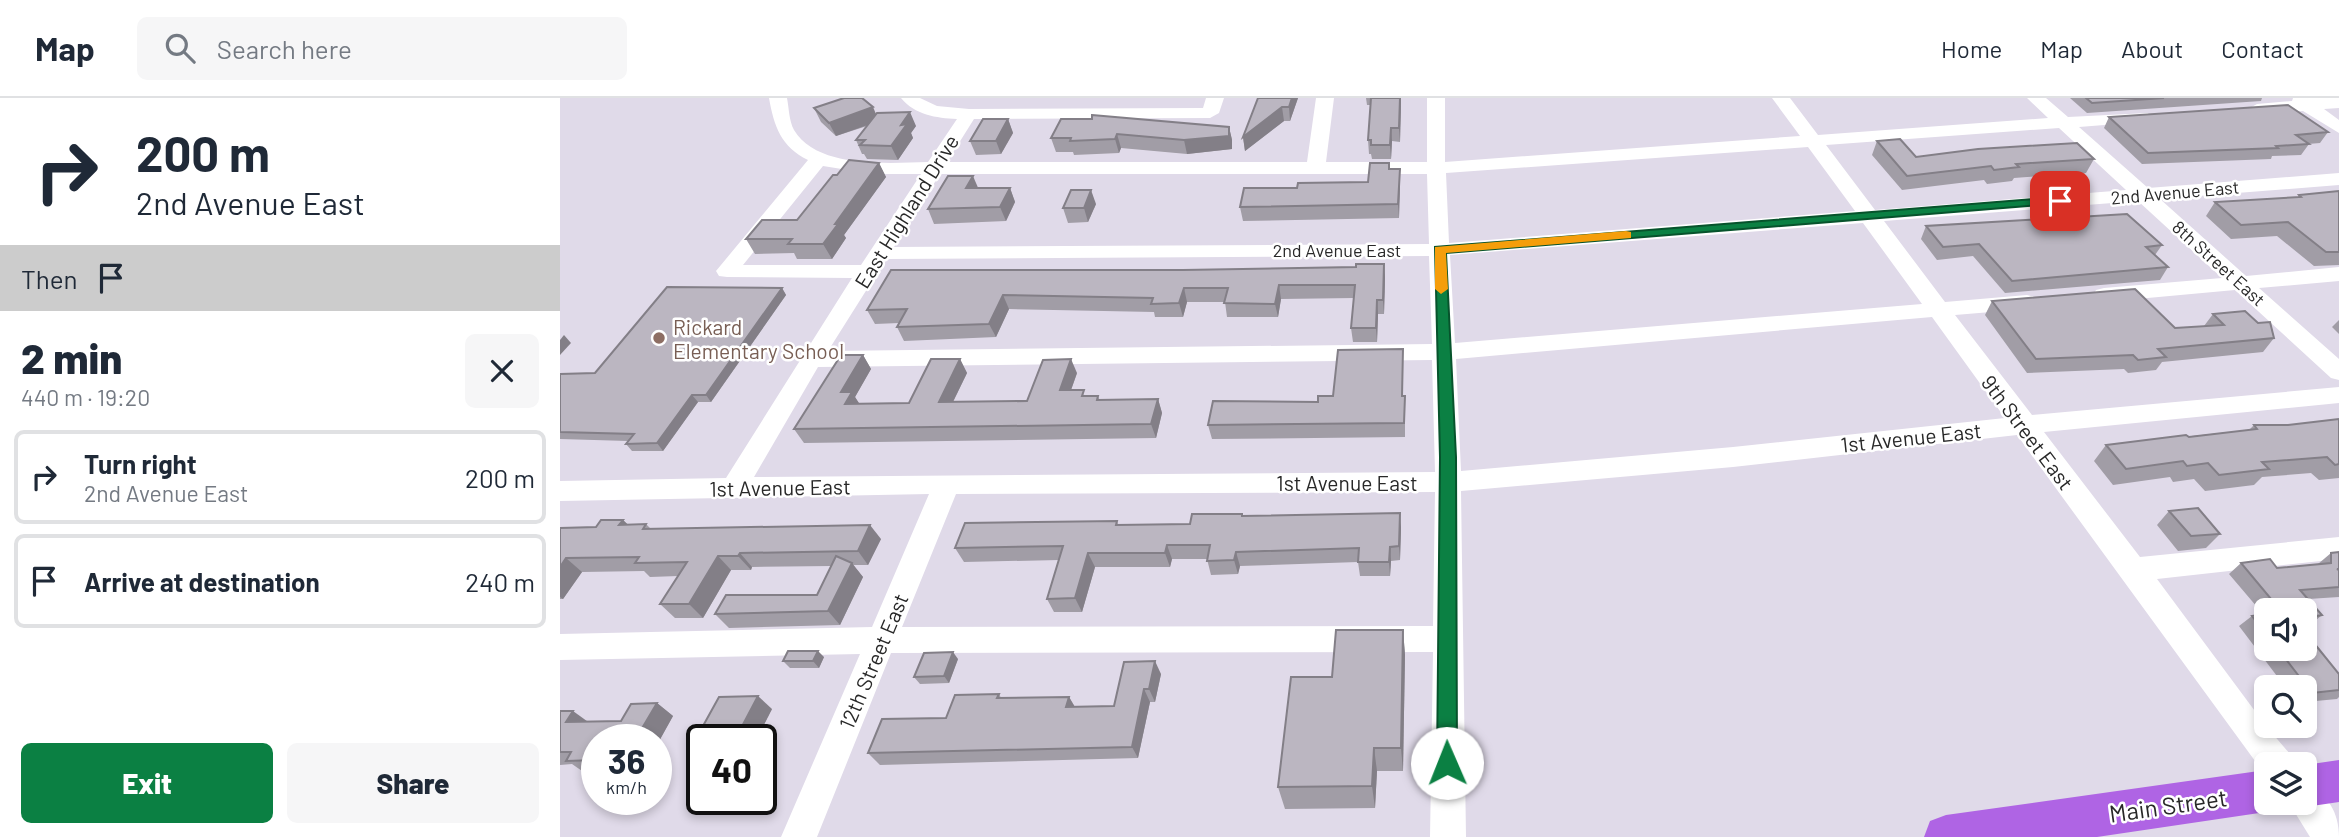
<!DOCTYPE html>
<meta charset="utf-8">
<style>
body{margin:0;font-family:Barlow,sans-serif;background:#f6f6f7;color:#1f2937;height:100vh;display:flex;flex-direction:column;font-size:26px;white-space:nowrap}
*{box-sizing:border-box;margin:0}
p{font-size:23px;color:#747a83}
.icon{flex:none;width:38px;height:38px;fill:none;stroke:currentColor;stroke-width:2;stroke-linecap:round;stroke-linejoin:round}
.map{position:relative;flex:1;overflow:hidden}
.sheet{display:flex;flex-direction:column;background:#fff;width:560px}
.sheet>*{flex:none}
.top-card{background:#fff;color:#1f2937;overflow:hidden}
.tools{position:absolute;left:1694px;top:500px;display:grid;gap:14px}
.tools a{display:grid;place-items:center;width:63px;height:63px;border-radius:10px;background:#fff;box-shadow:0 4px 10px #0003;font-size:35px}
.speed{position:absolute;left:21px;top:626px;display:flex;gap:14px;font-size:35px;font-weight:700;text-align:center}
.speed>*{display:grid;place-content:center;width:91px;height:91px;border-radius:50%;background:#fff;box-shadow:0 4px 10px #0003;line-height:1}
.speed small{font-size:18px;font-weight:400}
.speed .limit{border:4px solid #111;border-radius:10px;background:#fff;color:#111}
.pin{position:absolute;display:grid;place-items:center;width:60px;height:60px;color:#fff;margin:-30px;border-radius:14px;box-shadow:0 4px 10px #0006}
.me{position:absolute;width:77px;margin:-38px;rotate:359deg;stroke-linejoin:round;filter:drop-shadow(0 0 5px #0008)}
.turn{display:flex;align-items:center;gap:24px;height:147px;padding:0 21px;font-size:32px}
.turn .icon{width:91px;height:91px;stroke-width:2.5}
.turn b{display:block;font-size:49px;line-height:60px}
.then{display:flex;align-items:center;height:66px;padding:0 21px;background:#0003;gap:14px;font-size:26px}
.round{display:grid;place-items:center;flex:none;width:74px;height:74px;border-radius:10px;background:#f6f6f7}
.head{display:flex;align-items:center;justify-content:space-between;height:119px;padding:0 21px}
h1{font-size:42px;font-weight:800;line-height:52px}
.cta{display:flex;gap:14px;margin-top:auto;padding:14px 21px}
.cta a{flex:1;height:80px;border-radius:10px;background:#0b8043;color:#fff;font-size:28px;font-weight:800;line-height:80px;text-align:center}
.cta a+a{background:#f6f6f7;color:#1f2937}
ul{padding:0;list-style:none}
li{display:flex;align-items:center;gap:21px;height:94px;margin:0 14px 10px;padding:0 7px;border:4px solid #e0e1e3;border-radius:10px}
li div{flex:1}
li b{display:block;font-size:26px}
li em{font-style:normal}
header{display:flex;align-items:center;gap:42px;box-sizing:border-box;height:98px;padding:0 35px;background:#fff;border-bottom:2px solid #e0e1e3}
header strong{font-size:33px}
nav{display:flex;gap:38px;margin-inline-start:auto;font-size:24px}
.search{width:490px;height:63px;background:#f6f6f7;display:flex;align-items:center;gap:18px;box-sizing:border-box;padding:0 24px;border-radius:10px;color:#747a83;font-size:26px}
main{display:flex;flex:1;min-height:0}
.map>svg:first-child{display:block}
</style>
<header>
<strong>Map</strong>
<div class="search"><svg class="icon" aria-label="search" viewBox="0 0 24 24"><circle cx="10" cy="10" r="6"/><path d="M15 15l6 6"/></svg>Search here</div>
<nav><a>Home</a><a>Map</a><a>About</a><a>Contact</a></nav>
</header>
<main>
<section class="sheet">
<div class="top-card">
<div class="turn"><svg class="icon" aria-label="right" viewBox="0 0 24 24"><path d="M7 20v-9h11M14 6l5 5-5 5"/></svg><div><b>200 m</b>2nd Avenue East</div></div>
<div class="then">Then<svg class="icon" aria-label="arrive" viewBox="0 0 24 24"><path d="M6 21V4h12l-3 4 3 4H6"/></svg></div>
</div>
<div class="head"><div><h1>2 min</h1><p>440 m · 19:20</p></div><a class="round"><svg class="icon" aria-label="close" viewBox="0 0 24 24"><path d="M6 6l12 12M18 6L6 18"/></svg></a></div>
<ul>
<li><svg class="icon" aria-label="right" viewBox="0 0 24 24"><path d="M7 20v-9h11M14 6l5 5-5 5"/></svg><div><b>Turn right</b><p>2nd Avenue East</p></div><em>200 m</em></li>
<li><svg class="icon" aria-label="arrive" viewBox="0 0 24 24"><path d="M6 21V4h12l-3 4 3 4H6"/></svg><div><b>Arrive at destination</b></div><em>240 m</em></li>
</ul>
<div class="cta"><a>Exit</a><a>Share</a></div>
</section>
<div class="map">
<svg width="1779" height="739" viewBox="0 0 1779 739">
<rect width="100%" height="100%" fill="#e0dae9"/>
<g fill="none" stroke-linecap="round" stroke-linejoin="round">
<!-- minor -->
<g fill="#fff" fill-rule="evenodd">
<path d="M209,0H227C229,10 229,23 234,32C257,71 329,65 368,64L397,21C376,20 355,17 341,0H360L377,8L409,11L643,10L646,0H664L659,15L650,20L414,21L387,64H747L756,0H774L766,64H867V0H885V64L1240,38L1212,0H1230L1258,37L1488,20L1467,0H1486L1508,19L1588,15L1591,19L1588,23L1582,24L1519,29L1588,90L1779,75V87L1600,101L1686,178L1779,169V183L1699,190L1779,261V282L1771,280L1675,192L1544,204L1536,202L1533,197L1536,192L1544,190L1662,180L1578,103L1324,123L1385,204L1467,197L1475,199L1478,204L1475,209L1467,211L1395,217L1472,317L1779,289V305L1484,334L1580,459L1779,439V461L1597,481L1706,628L1730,656L1735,667H1706V678L1457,337L1173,369L901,393L906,739H870L873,554L331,555L257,739H221L300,556L0,562V536L312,529L369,396L0,403V383L166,380L292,180L167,179L159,178L156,173L248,62C221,49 214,28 209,0ZM1499,30L1566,92L1315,112L1266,47ZM1248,49L1295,113L889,145L886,75ZM263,68L313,76H361L301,167H183ZM380,76H867L869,146L334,149ZM1303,125L1362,206L895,245L890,157ZM869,158L872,246L268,253L326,161ZM1372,219L1445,320L1173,349L901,373L896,261ZM872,262L875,374L194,379L258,269ZM875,394L873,528L342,529L396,396Z"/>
<polygon points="1733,0 1779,0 1779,10 1764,11 1779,22 1779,35 1743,13 1697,16 1688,11 1697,6 1732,3"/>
<path d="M1745,686C1768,695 1779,715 1779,739H1750L1729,705H1745Z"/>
</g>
<!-- major -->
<g fill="#af64e4" fill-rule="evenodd">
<polygon points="1779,662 1779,704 1745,709 1736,705 1745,705 1745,667"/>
<polygon points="1706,672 1706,705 1722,705 1706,714 1537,739 1364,739 1370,723 1386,717"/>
</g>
</g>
<!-- wall -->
<g fill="#a19da6">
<polygon points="698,0 738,0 730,23 724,23 685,53 683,39"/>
<polygon points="806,0 841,0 840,44 832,43 831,61 812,61 811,56 809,56 808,42 811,7 807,7"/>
<polygon points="1510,0 1702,0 1701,3 1527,15"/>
<polygon points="254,10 316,16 356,28 351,35 353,40 338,62 307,61 304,56 302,56 296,42 307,28 276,38 261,24"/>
<polygon points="1549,19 1768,34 1760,45 1748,46 1749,46 1741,57 1712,58 1711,61 1582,66 1544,30"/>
<polygon points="448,21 453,35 441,56 416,57 410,43"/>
<polygon points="669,29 672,42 672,51 627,56 561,50 559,55 514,57 513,54 496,54 491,40"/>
<polygon points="1317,43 1356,59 1534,61 1526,75 1454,80 1452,83 1427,86 1424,82 1342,92 1312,57"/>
<polygon points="319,65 326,79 284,137 286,140 272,161 237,161 234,155 195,156 186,141 237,122 277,77"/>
<polygon points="829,65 829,71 840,71 839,120 683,123 680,109 737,90 808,84"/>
<polygon points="418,90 450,90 455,104 446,123 374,126 368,111"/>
<polygon points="1779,93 1779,167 1754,168 1717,138 1671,141 1646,118 1655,104 1738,99 1739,97"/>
<polygon points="536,106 528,124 508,125 503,110"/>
<polygon points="1366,128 1602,147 1595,157 1608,169 1600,182 1445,195 1413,158 1377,162 1361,141"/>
<polygon points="824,166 825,179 824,216 818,216 817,244 793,244 791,230 794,200 721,201 718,219 667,219 665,204 627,204 623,219 595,219 594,214 449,211 436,239 344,243 337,229 339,225 315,226 307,212 623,172 796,169"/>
<polygon points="222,190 226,197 151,304 138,304 103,353 72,353 66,346 68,343 0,341 0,276 35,275"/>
<polygon points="1432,203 1615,230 1644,228 1653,216 1714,240 1703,254 1602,264 1596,272 1568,275 1564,271 1467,275 1425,217"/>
<polygon points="1779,222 1779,236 1772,229"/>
<polygon points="843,251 843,298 845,298 845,339 652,341 648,327 758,304 773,298"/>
<polygon points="303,257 311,271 295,299 299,306 349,305 400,261 407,275 393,304 467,303 517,275 511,292 527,298 538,298 539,301 598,301 602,315 596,340 244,345 234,331"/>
<polygon points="1779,321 1779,380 1759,382 1751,375 1702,379 1694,387 1645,393 1634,381 1613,384 1610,379 1553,387 1534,363 1546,347 1689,332 1694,327 1728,327"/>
<polygon points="1609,413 1660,436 1646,450 1618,453 1597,427"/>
<polygon points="683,418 841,429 840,462 831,463 830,478 800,478 798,464 680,468 678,476 651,477 647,461 612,461 610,469 535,469 522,514 494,514 487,501 499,462 404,464 395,450 557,423 558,427 630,426"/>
<polygon points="63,422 68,427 86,426 91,431 321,441 308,467 293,467 303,479 280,527 169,530 155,516 257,497 271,468 192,469 191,472 171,472 143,520 115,520 100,506 118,478 90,479 84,473 22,474 3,501 0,501 0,430 36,429"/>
<polygon points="1779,454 1779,499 1748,501 1762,517 1749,528 1745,529 1745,513 1706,513 1706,551 1745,551 1779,576 1779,599 1777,601 1745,604 1745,590 1726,590 1679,528 1692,518 1703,516 1669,476 1681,465 1717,470 1758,466 1771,455"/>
<polygon points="843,532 845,557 843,673 817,673 815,710 725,711 718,689 772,579"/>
<polygon points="264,559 259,570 230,570 223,563"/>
<polygon points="398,561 389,585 360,586 354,579"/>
<polygon points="601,576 595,604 590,604 578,660 320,667 308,655 439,596 441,600 509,599 515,609 554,608"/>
<polygon points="97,605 113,618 98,645 96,645 96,642 37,642 37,674 25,675 12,666 0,667 0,613 28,624 61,623"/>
<polygon points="212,611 196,642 145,642 138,637"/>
</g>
<!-- shaded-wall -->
<g fill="#837f87">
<polygon points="732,0 738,0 730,23 729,9"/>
<polygon points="840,0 841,0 840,44 839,30"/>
<polygon points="313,9 319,23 276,38 269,25"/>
<polygon points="722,9 724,23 685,53 683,39"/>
<polygon points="350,14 356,28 351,35 353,40 338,62 331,48 341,27"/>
<polygon points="448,21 453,35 441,56 436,43"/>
<polygon points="669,29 672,42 672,51 627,56 624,42"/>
<polygon points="831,30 832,43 831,61 830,47"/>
<polygon points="557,36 561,50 559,55 555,41"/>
<polygon points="319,65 326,79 284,137 286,140 272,161 263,146 275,126"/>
<polygon points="840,71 840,85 839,120 838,106"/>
<polygon points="413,78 419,92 406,90"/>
<polygon points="450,90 455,104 446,123 440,109"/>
<polygon points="531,92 536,106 528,124 524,110"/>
<polygon points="824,166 825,179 824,216 823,202"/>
<polygon points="719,187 721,201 718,219 715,206"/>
<polygon points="222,190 226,197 151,304 146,297"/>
<polygon points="624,190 627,204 623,219 619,205"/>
<polygon points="443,197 449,211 436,239 429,226"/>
<polygon points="817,202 818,216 817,244 816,230"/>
<polygon points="4,237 11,245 0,257 0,242"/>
<polygon points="303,257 311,271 295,299 301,308 285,306 281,294"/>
<polygon points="400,261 407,275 386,318 379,304"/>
<polygon points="511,261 517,275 506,306 500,292"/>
<polygon points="132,297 138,304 103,353 97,345"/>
<polygon points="598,301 602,315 596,340 591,326"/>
<polygon points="840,415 841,429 840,462 839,448"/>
<polygon points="63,422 78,436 59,427"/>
<polygon points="310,427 321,441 308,467 298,453"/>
<polygon points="607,447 612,461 610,469 605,455"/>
<polygon points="830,449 831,463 830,478 829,464"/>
<polygon points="676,454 680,468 678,476 674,462"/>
<polygon points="180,455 192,469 191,472 178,458"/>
<polygon points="528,455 535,469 522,514 515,500"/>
<polygon points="158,458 171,472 143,520 129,506"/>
<polygon points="6,460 22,474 3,501 0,499 0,469"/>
<polygon points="292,465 303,479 280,527 268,513"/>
<polygon points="843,532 845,557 843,673 841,650"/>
<polygon points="258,553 264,559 259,570 253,563"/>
<polygon points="393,554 398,561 389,585 384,578"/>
<polygon points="595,563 601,576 595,604 589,591"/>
<polygon points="584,591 590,604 578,660 572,649"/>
<polygon points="198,598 212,611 196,642 186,642 178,636"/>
<polygon points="509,599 516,611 506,609"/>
<polygon points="97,605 113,618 98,645 96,642 81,632"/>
<polygon points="13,613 31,626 6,624"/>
<polygon points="66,632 79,642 60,642"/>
<polygon points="814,650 817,673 815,710 812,688"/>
</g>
<!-- building -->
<g fill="#bbb6c1" stroke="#837f87" stroke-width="2">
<polygon points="284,0 302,0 313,9 269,25 254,10"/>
<polygon points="698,0 732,0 729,9 722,9 683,39"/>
<polygon points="811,0 840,0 839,30 831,30 830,47 811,47 811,42 808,42"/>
<polygon points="1526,0 1604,0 1532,5"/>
<polygon points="1728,7 1768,34 1736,37 1749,46 1716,48 1718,50 1588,55 1549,19"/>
<polygon points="350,14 341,27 347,26 331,48 300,47 305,42 296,42 317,15"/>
<polygon points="532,17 669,29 669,38 624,42 557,36 555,41 510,43 511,40 491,40 501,21 532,21"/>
<polygon points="423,21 448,21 436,43 410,43"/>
<polygon points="1340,41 1356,59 1418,51 1517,45 1534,61 1456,66 1459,69 1434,72 1431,68 1347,78 1317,43"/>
<polygon points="289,62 319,65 275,126 278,126 263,146 228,146 232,141 186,141 202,122 237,122 273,77 277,77"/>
<polygon points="810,65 829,65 829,71 840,71 838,106 680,109 684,90 737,90 738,85 808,84"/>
<polygon points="388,78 413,78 406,90 450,90 440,109 368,111"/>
<polygon points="511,92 531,92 524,110 503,110"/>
<polygon points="1779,93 1779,154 1766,154 1728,124 1681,127 1655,104 1741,99 1739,97"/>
<polygon points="1567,116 1602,147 1586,149 1608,169 1452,183 1419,146 1383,149 1366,128"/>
<polygon points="796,166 824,166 823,202 817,202 816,230 791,230 795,187 719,187 715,206 664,205 668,190 624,190 619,205 591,206 593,200 443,197 429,226 337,229 347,211 307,212 331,172 623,172 796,169"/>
<polygon points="107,189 222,190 146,297 132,297 97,345 66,346 74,336 0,334 0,276 35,275"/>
<polygon points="1575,191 1615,230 1664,227 1653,216 1685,213 1698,225 1710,224 1714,240 1598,251 1606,259 1578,262 1573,257 1476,261 1432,203"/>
<polygon points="843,251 842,298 845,298 844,325 648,327 653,303 758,304 758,298 773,298 778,252"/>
<polygon points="281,257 303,257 281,294 292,294 285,306 349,305 371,261 400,261 379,304 467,303 483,262 511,261 500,292 524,292 522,298 538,298 537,302 598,301 591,326 234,331"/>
<polygon points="1779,321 1779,366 1775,367 1767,359 1702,364 1709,371 1659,377 1648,365 1627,368 1623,363 1566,371 1546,347 1626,337 1629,339 1697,331 1694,327 1728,327"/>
<polygon points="1638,410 1660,436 1631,438 1609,413"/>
<polygon points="840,415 839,448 830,449 829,464 798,464 799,450 676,454 674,462 647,463 650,447 607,447 605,455 528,455 515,500 487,501 503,448 395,450 405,425 557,423 556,427 630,426 632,416 682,416 682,418"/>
<polygon points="41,422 63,422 59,427 86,426 83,431 310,427 298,453 180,455 178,458 158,458 129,506 100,506 127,464 75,465 79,459 6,460 0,469 0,430 36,429"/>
<polygon points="1779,454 1779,471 1777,471 1779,472 1779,489 1740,492 1762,517 1745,520 1745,513 1721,513 1681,465 1710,461 1717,470 1771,465 1771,455"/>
<polygon points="276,458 292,465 268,513 155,516 166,497 257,497"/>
<polygon points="1706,516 1706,536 1692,518"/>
<polygon points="776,532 843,532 841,650 814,650 812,688 718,689 731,579 772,579"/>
<polygon points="1745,534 1779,576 1779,592 1752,595 1718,551 1745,551"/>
<polygon points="228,553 258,553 253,563 223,563"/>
<polygon points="393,554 384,578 354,579 364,555"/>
<polygon points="595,563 589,591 584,591 572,649 308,655 322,621 386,620 395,597 439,596 437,600 509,599 506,609 554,608 564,564"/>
<polygon points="198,598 178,636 138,637 159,599"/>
<polygon points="97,605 81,632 66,632 60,642 37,642 37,662 6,663 11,654 0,654 0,613 13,613 6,624 61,623 71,606"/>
</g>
<!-- route -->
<polygon fill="#0b8043" stroke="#07532c" stroke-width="2" points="1500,99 1505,100 1505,105 886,155 896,359 897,665 894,671 887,674 880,671 877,665 880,359 875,149"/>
<!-- slow -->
<polygon fill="#f59e0b" points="1066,133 1071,134 1071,140 886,155 888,191 881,196 875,191 875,149"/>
<!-- markers -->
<circle fill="#8d6e63" stroke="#fff" stroke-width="2.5" cx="99" cy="240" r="7"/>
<g text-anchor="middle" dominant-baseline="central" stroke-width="5" stroke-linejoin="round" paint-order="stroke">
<!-- far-street labels -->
<g font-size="18" fill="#282828" stroke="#fff">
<text transform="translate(1615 94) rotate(-5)">2nd Avenue East</text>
<text x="777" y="152">2nd Avenue East</text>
<text transform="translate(1659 165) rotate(42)">8th Street East</text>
</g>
<!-- street labels -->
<g font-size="21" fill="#282828" stroke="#fff">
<text transform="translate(346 113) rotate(-58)">East Highland Drive</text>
<text transform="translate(1468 334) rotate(53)">9th Street East</text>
<text transform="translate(1351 339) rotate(-6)">1st Avenue East</text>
<text x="787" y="384">1st Avenue East</text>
<text transform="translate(220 389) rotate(-1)">1st Avenue East</text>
<text transform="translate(313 563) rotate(-67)">12th Street East</text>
</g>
<!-- education labels -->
<g font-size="21" fill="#785e54" stroke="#fff" text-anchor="start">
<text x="113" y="228">Rickard<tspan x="113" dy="24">Elementary School</tspan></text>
</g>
<!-- near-street labels -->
<g font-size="24" fill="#282828" stroke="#fff">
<text transform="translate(1608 707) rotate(-8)">Main Street</text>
</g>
</g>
</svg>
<div class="tools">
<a><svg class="icon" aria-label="sound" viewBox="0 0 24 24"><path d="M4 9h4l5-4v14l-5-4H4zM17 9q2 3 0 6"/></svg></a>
<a><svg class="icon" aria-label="search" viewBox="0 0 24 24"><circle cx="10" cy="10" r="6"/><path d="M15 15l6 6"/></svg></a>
<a><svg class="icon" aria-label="layers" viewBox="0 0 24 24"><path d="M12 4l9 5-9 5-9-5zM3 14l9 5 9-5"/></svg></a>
</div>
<div class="speed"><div>36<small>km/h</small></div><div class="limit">40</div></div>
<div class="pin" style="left:1500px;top:103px;background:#d93025"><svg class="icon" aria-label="arrive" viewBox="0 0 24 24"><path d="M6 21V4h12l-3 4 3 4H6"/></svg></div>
<svg class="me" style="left:887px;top:665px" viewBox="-20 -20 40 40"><circle r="19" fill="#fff"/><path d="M0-13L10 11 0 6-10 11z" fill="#0b8043"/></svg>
</div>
</main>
